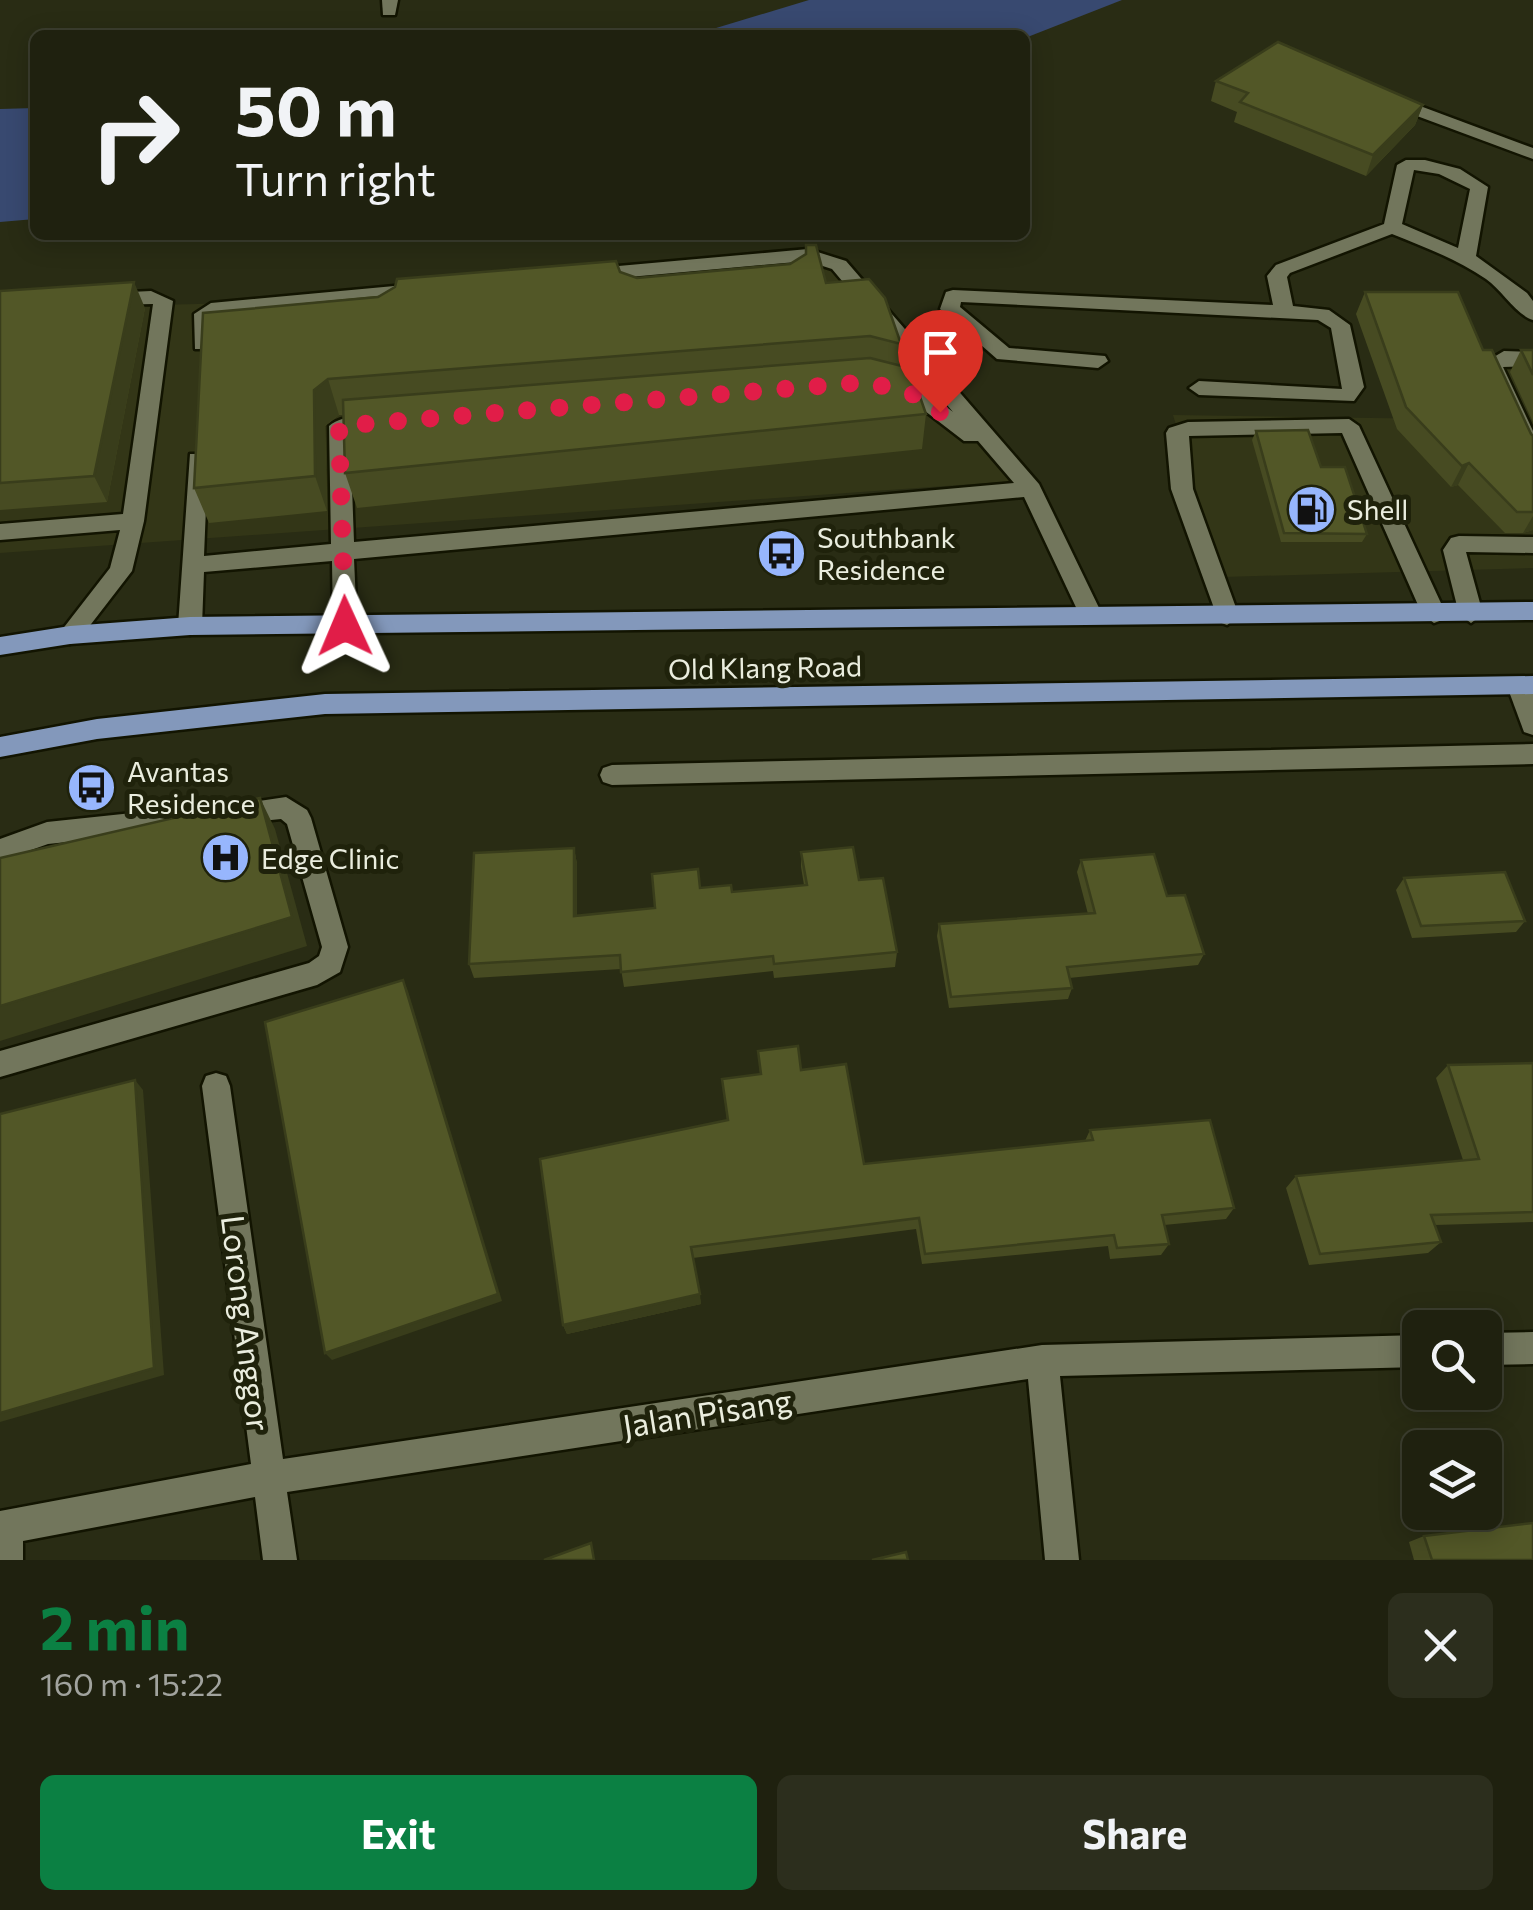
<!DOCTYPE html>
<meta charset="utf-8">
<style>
body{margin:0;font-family:Commissioner,sans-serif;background:#2c2e1d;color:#f1f3f6;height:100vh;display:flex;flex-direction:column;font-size:38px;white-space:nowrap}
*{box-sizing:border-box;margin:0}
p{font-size:32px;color:#a1a39e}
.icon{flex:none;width:55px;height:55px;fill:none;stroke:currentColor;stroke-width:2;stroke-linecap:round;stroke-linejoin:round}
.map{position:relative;height:1560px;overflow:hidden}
.side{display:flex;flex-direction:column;background:#1f210f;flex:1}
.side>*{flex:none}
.guide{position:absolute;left:30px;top:30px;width:1000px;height:210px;border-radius:15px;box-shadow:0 5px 25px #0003,0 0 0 2px #3c3e2f;background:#1f210f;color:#f1f3f6;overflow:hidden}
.fabs{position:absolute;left:1402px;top:1310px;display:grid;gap:20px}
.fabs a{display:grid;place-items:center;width:100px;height:100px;border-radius:15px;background:#1f210f;box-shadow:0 5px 25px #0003,0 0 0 2px #3c3e2f;font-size:50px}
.pin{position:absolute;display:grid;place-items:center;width:85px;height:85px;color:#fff;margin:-102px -42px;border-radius:50% 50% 50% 0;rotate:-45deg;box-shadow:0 0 10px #0007}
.pin .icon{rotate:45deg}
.me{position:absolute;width:110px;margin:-55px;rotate:359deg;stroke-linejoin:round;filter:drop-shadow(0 0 8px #0008)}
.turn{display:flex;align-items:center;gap:35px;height:210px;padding:0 40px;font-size:45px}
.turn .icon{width:130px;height:130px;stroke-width:2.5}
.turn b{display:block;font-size:70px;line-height:85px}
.round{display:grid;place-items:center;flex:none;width:105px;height:105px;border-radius:15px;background:#2c2e1d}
.headline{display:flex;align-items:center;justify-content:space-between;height:170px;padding:0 40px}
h1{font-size:60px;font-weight:700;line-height:75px;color:#0b8043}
.cta{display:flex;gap:20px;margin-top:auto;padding:20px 40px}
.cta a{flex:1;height:115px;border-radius:15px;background:#0b8043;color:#fff;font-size:40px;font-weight:700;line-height:115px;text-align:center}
.cta a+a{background:#2c2e1d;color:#f1f3f6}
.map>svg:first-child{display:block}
</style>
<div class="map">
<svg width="1533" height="1560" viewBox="0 0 1533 1560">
<rect width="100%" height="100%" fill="#292c14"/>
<!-- built -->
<g fill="#333617">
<polygon points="821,261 835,270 1016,481 0,553 0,309 349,300"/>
<polygon points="1482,364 1533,366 1533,568 1223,577 1173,415 1509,420"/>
</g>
<!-- water -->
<g fill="#384970">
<polygon points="809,0 1122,0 1025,38 693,35"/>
<polygon points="35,108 35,219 0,222 0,109"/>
</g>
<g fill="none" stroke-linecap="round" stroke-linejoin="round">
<defs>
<g id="minor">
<polygon points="382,0 398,0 395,15 383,15"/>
<polygon points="1388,94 1533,148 1533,159 1382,103 1380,99"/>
<path d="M1425,160L1460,169L1488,187L1476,256L1527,293L1533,301V320C1516,315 1502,290 1486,279C1457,259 1424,247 1392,234L1290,273L1287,277L1293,306L1329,310L1350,325L1364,387L1354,401L1199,395L1189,388L1199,381L1342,389L1331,328L1318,320L961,302L960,307L1009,348L1105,356L1108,361L1098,368L997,359L940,309L946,292L953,290L1273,305L1267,276L1276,265L1384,224L1397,165L1406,160ZM1414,170L1439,174L1470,189L1458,248L1402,224Z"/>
<path d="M808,249L846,261L1039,484L1102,614L1098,620H1082L1024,497L354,559L357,626L345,635L333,626L332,561L204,572L202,626L190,635L182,632L178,626L190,454H204L208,459L204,556L331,544L329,426C341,415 376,412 388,423L378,430L350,432L354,542L1014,483L978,441H964L912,401L884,394L881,389L891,382L926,391L953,412L832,269L807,261L585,281L576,275L585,269Z"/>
<polygon points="416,284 423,286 423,294 222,313 214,317 209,349 195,349 194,314 211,303"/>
<polygon points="151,291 173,301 144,521 132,571 78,641 70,644 58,635 110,568 120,530 0,540 0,524 123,514 153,304 109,305 99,299 109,293"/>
<polygon points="1504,351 1533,352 1533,366 1503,367 1533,431 1533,461 1522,454 1482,364"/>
<polygon points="1349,419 1359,426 1446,614 1442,620 1434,623 1422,614 1342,433 1189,436 1193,489 1239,616 1227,625 1219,622 1171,489 1166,433 1169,428 1188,422"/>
<polygon points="1459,536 1533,537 1533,553 1466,552 1483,614 1471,623 1459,614 1443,550 1451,538"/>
<polygon points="1519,677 1527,679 1533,692 1533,735 1524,732 1507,686 1511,679"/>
<polygon points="1533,744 1533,764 612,785 603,782 600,775 603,768 612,765"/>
<polygon points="286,797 307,810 311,818 348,947 340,972 317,985 0,1077 0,1051 309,963 319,956 322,947 287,824 281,819 234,824 225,820 221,813 225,806"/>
<polygon points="189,807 198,810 202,818 198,826 189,829 48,844 0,861 0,839 47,822"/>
<polygon points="216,1073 226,1076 230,1086 283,1459 1042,1345 1420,1335 1420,1367 1060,1376 1079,1560 1045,1560 1028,1379 287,1492 297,1560 263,1560 255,1497 23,1541 23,1560 0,1560 0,1511 251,1464 202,1086 206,1076"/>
<polygon points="1533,1332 1533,1364 1485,1365 1485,1333"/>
</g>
<g id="major">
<polygon points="1533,602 1533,620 190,635 70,644 0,655 0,637 70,626 190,617"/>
<polygon points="1533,676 1533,694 325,714 97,739 0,757 0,737 97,719 325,694"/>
</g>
</defs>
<!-- minor casing -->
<use href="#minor" stroke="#121401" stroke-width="5"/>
<!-- major casing -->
<use href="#major" stroke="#121401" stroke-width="5"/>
<!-- minor -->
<use href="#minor" fill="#72765c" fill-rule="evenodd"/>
<!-- major -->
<use href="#major" fill="#8398bb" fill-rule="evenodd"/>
</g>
<!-- wall -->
<g fill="#474b22">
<polygon points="1216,81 1423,105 1415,125 1366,176 1234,122 1237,112 1211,101"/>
<polygon points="620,272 637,278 826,283 901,344 899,365 926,414 922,449 357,508 345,473 344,415 339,415 325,426 327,511 209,523 194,488 203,313"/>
<polygon points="0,291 145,308 107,502 0,510"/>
<polygon points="1365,292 1483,350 1533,435 1533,530 1523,533 1505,533 1458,485 1451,487 1397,429 1356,314"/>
<polygon points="1521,350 1533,350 1533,422 1510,372"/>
<polygon points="1256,431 1321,467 1367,534 1362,542 1281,542 1252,440"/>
<polygon points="574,848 577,864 577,916 655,908 700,888 732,892 804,885 801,867 801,852 859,880 897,952 895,967 774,978 773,971 624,987 621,969 474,978 469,964"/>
<polygon points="1081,860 1167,896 1204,954 1198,965 1069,978 1072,988 1068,999 949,1008 937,936 939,924 1088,914 1077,872"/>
<polygon points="1404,878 1525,921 1516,932 1412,938 1396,890"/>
<polygon points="758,1051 801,1070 864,1164 1085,1141 1090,1130 1234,1208 1226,1219 1164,1225 1169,1244 1161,1255 1110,1259 1108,1246 922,1264 916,1229 693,1258 701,1304 567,1334 563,1325 727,1120 722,1079 760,1074"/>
<polygon points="1533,1063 1533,1222 1435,1225 1441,1242 1428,1253 1309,1265 1286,1188 1296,1176 1463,1160 1436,1078 1448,1065"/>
<polygon points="1424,1536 1533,1560 1414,1560 1409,1542"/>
</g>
<!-- shaded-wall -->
<g fill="#393d1b">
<polygon points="1423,105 1415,125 1366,176 1373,155"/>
<polygon points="134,282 145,308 107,502 94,476"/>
<polygon points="328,379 339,415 325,426 327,511 315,476 314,390"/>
<polygon points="1469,463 1458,485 1451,487 1462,466"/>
<polygon points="1533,516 1533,530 1523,533"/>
<polygon points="260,798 275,829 307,946 0,1041 0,1006"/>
<polygon points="574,848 577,864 577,932 574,916"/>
<polygon points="403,980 408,991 502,1301 332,1360 325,1353"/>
<polygon points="135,1080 143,1090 164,1375 0,1422 0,1413"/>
<polygon points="700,1294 701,1304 567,1334 563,1325"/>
</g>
<!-- building -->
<g fill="#525727" stroke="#393d1b" stroke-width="2.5">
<polygon points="1278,42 1423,105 1373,155 1240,102 1248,93 1216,81"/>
<polygon points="806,245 816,245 826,283 869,279 885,298 901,344 870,336 328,379 314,390 315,476 194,488 203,313 378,297 395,287 397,279 616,261 620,272 637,278 790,264 806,254"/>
<polygon points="134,282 94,476 0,483 0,291"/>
<polygon points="1365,292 1458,292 1483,350 1492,350 1531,434 1533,436 1533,512 1517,512 1469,463 1462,466 1406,407"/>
<polygon points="1521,350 1533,350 1533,375"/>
<polygon points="870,358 910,368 926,414 345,473 343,400"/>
<polygon points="1308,430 1321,467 1345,467 1367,534 1284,533 1256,431"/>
<polygon points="260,798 292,917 0,1006 0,858"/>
<polygon points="853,847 859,880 883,878 897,952 774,964 773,956 621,972 620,955 469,964 474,853 574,848 574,916 655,908 652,874 698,869 700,888 731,885 732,892 807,885 801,852"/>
<polygon points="1154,854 1167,896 1185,895 1204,954 1067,967 1072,988 951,997 939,924 1095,913 1081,860"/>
<polygon points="1505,872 1525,921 1421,926 1404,878"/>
<polygon points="403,980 498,1294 325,1353 265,1022"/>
<polygon points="798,1046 801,1070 846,1064 864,1164 1093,1140 1090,1130 1210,1120 1234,1208 1162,1215 1169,1244 1117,1248 1114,1235 925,1254 919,1218 691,1247 700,1294 563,1325 540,1159 728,1120 722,1079 761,1074 758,1051"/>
<polygon points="1533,1063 1533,1212 1431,1215 1441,1242 1320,1254 1296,1176 1479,1159 1448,1065"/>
<polygon points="135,1080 154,1368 0,1413 0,1114"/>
<polygon points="1533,1523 1533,1560 1432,1560 1424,1536"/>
<polygon points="591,1543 594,1560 544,1560"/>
<polygon points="906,1552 908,1560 872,1560"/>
</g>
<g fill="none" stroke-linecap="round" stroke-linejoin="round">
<!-- route -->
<polyline stroke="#e11d48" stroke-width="18" stroke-dasharray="0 32.4" points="345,626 339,426 868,382 919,396 940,412"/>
</g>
<!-- icons -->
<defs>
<symbol id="fuel-disc" viewBox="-11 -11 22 22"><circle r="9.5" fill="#97b6fd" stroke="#1f220b"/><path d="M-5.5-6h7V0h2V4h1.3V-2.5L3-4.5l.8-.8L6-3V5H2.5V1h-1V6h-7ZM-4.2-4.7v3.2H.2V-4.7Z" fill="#111"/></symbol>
<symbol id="bus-disc" viewBox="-11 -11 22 22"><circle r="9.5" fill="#97b6fd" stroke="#1f220b"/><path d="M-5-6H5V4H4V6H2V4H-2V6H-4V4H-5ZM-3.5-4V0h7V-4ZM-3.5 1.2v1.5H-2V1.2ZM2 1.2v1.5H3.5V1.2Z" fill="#111"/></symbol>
<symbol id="hospital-disc" viewBox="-11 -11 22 22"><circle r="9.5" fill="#97b6fd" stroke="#1f220b"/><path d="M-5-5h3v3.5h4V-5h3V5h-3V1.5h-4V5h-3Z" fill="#111"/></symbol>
</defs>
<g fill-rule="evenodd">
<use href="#fuel-disc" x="1284" y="482" width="55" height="55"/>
<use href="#bus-disc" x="754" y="526" width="55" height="55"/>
<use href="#bus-disc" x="64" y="760" width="55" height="55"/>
<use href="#hospital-disc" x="198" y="830" width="55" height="55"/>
</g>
<g text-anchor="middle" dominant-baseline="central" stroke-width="10" stroke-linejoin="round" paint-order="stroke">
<!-- poi labels -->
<g font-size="28" fill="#eaedde" stroke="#1f220b" text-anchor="start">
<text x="1347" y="509">Shell</text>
<text x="817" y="537">Southbank<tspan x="817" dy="32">Residence</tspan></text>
<text x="127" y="771">Avantas<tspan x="127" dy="32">Residence</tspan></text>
<text x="261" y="858">Edge Clinic</text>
</g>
<!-- street labels -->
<g font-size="28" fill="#eaedde" stroke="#1f220b">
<text transform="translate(765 667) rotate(-1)">Old Klang Road</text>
</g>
<!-- near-street labels -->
<g font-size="32" fill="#eaedde" stroke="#1f220b">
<text transform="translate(247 1323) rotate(83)">Lorong Anggor</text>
<text transform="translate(707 1412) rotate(-9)">Jalan Pisang</text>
</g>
</g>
</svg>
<div class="fabs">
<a><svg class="icon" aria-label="search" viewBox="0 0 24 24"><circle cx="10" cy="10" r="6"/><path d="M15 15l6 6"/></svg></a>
<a><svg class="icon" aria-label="layers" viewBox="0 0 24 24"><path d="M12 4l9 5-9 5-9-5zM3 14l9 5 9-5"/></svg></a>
</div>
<div class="pin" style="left:940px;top:412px;background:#d93025"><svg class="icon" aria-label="arrive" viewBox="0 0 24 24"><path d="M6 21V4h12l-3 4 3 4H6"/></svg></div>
<svg class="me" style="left:345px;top:626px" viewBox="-20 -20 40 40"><path d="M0-17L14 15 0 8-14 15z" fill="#e11d48" stroke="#fff" stroke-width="4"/></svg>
<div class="guide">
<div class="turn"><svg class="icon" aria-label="right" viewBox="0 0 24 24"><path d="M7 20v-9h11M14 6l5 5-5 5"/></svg><div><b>50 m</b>Turn right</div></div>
</div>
</div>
<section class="side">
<div class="headline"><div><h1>2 min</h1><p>160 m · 15:22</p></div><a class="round"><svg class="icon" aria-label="close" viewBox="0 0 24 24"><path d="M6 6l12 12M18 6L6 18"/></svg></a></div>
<div class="cta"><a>Exit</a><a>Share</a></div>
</section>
